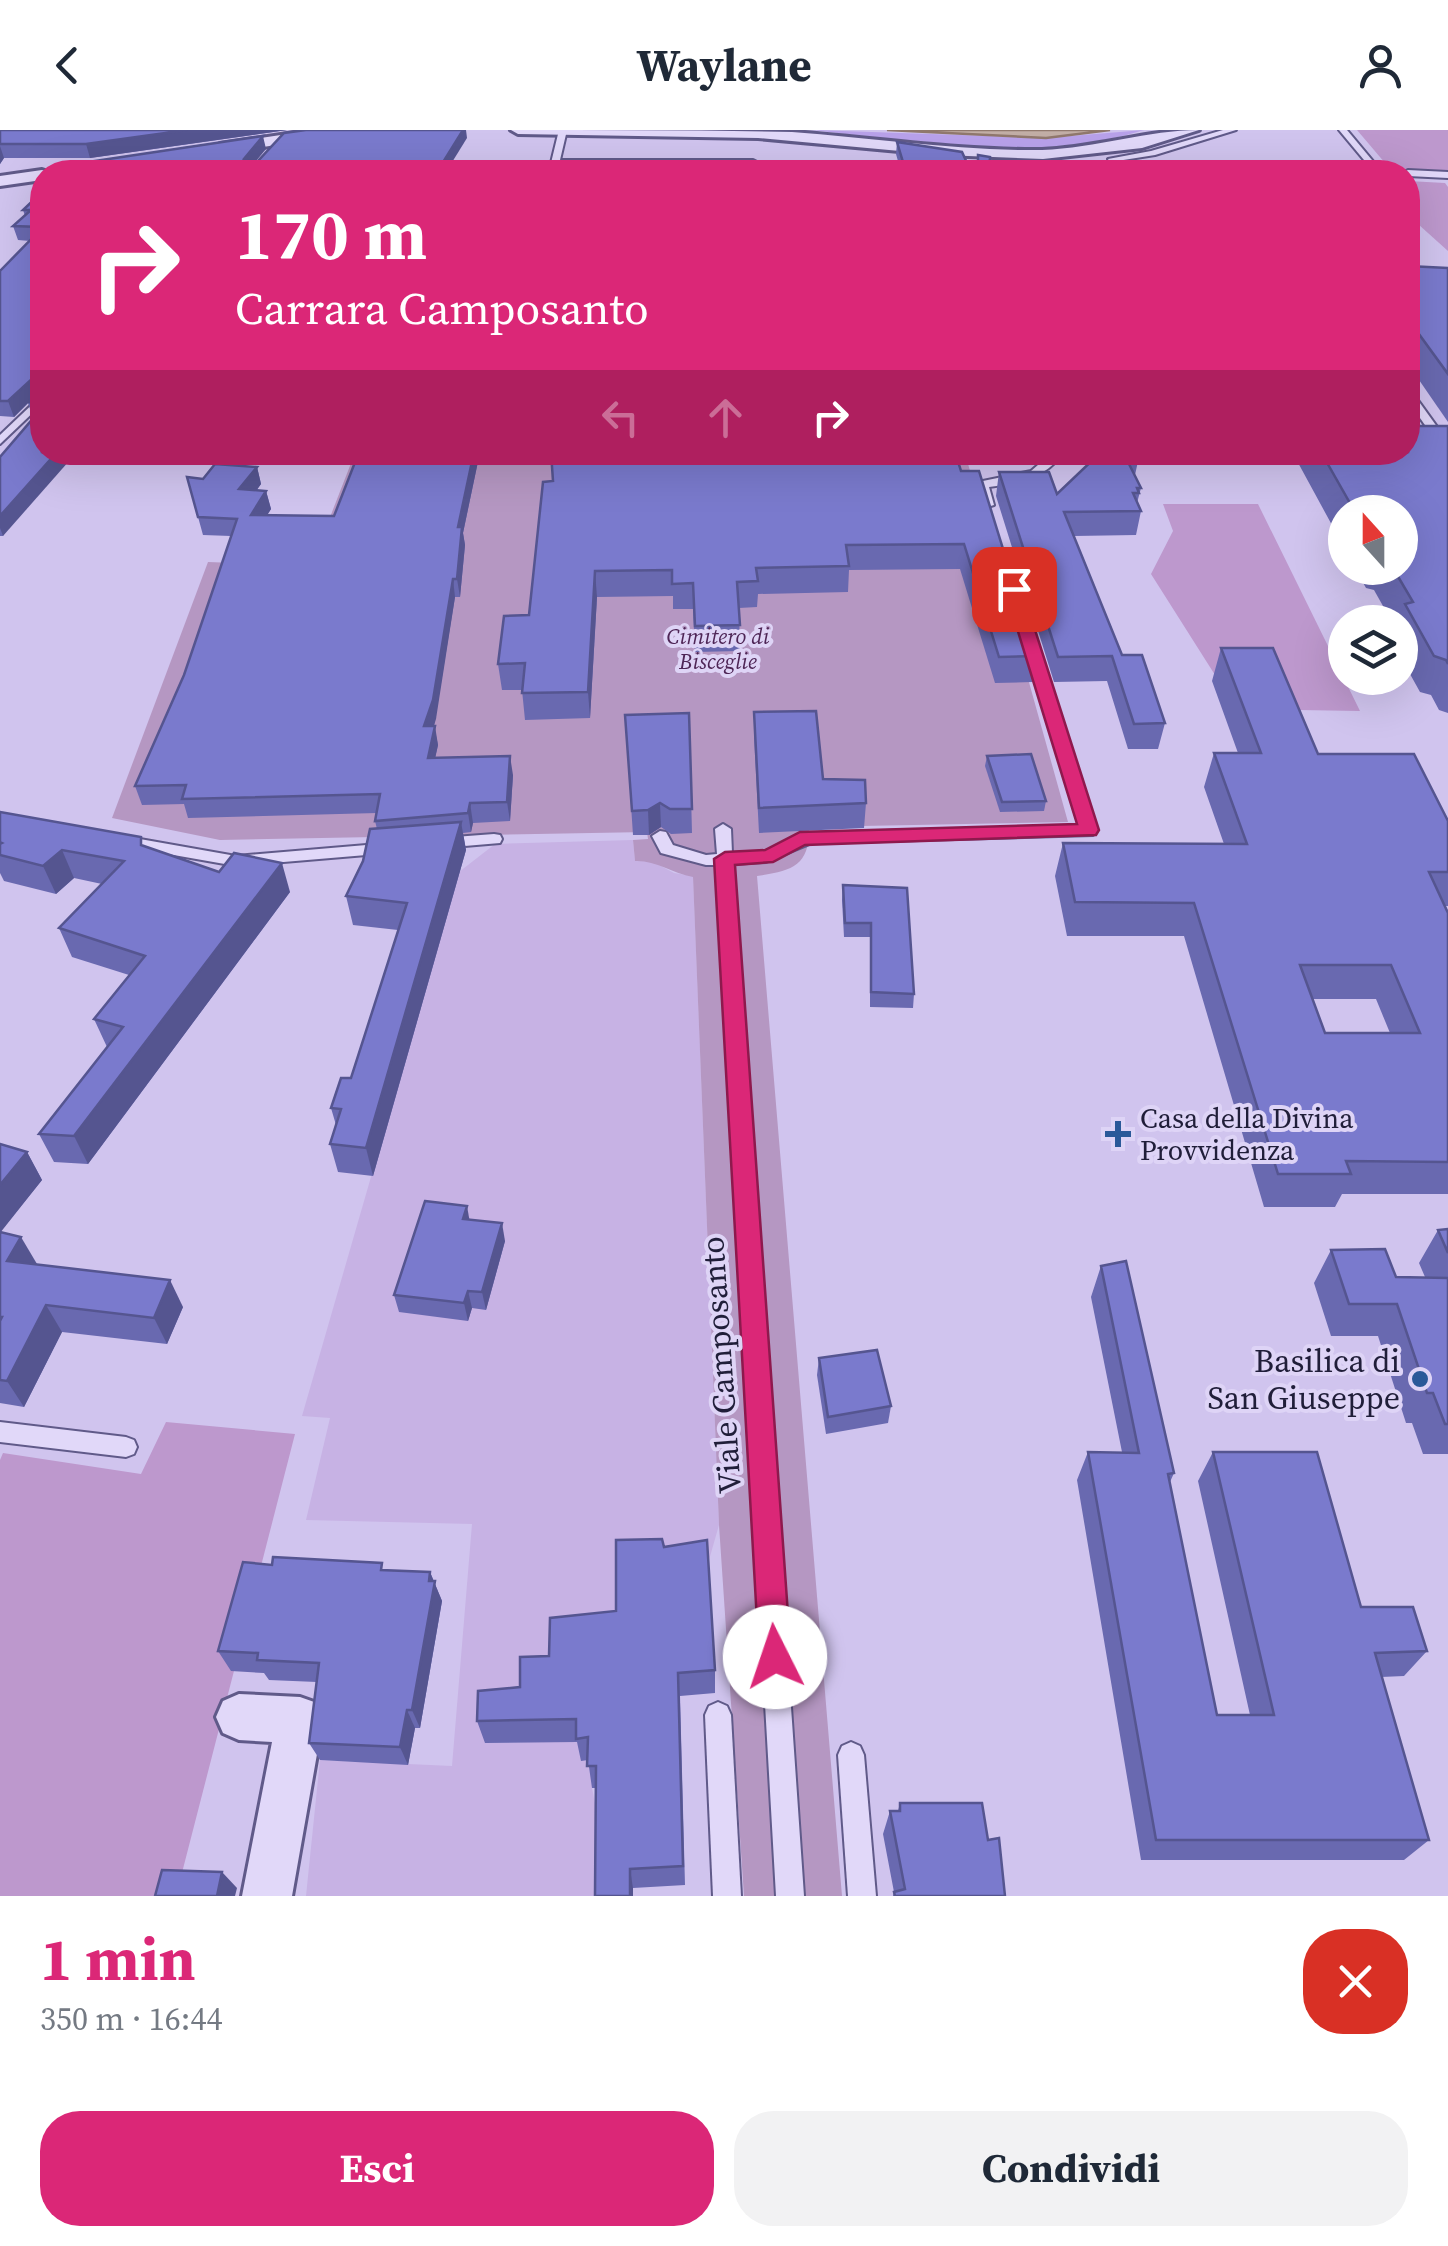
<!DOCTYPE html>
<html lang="it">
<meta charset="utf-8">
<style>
body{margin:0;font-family:"Source Serif 4",serif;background:#f2f2f3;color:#1f2937;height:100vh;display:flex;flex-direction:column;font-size:38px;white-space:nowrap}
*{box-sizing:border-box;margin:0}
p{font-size:32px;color:#747a83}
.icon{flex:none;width:55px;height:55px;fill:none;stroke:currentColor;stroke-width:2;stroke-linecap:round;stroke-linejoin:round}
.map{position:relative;height:1766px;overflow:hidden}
.sheet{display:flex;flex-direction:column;background:#fff;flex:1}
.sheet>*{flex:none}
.hud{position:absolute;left:30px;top:30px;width:1390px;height:305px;border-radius:40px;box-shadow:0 10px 40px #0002;background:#db2777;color:#fff;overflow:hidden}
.needle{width:65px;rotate:339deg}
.tools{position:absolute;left:1328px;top:365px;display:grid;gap:20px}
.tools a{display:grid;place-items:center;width:90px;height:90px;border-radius:50%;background:#fff;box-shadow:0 10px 40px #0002;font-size:50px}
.pin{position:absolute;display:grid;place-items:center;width:85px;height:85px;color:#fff;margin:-42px;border-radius:20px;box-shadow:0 5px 15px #0006}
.me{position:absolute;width:110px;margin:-55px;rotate:356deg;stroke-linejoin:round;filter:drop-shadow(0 0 8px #0008)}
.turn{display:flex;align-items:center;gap:35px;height:210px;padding:0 40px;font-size:45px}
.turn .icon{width:130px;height:130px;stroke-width:2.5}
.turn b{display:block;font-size:70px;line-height:85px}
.lanes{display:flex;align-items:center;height:95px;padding:0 40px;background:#0003;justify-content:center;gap:50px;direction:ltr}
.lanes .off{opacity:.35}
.round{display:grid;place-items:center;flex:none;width:105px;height:105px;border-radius:40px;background:#f2f2f3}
.headline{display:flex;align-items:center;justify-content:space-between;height:170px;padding:0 40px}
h1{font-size:60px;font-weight:700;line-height:75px;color:#db2777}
.action{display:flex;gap:20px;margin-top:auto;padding:20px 40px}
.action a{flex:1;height:115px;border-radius:40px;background:#db2777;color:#fff;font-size:40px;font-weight:700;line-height:115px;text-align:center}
.action a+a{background:#f2f2f3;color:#1f2937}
header{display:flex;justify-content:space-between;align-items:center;height:130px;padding:0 40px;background:#fff;font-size:45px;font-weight:700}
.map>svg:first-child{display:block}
</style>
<header><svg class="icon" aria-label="back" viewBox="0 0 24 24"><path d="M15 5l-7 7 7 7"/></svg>Waylane<svg class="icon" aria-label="person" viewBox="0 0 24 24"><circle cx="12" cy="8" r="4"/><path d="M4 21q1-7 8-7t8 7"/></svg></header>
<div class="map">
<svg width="1448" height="1766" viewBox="0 0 1448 1766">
<rect width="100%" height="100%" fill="#d0c4ee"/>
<!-- farmland -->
<polygon fill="#c7b2e4" points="633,710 635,731 650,730 674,743 693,746 719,1395 707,1437 620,1506 554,1550 486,1613 581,1611 592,1629 592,1658 600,1699 600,1766 306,1766 320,1630 452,1636 472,1394 306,1390 330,1288 302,1286 459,742 495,714"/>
<!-- green -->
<g fill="#bd98cd">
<polygon points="1357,0 1448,0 1448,40 1391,40"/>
<polygon points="1408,51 1445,53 1448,57 1448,121 1408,85"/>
<polygon points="1163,374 1258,374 1360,581 1299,580 1215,545 1151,444 1173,401"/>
<polygon points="166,1292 295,1304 176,1766 0,1766 0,1330 3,1323 141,1344"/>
</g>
<!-- sand -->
<path fill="#b8a1ea" d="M813,0L1046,8L1144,0C1038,33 923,13 813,0Z"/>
<!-- cemetery -->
<path fill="#b597c2" d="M355,323H965L1068,692L809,697C810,736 792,741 757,746L842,1766H744L719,1395L693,747C672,743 655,730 635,731L633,710L648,709L647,702L220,710L112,688L208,432L311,436Z"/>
<!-- water -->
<polygon fill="#c2aea6" stroke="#90786d" stroke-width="2.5" points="887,0 1110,0 1046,8"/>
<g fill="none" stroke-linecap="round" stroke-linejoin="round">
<defs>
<g id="lane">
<polygon points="559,0 567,0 560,30 753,30 757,32 753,34 555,35 551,33"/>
<polygon points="1223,0 1236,0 1155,25 1117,31 1123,42 1115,42 1108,29 1151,21"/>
<polygon points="1339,0 1347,0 1382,42 1374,42"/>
<polygon points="1408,40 1448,42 1448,48 1408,46 1404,42"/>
<polygon points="1408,261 1412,262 1448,312 1448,323 1444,322 1408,271"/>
<polygon points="42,265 42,274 0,314 0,305"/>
<path d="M1053,322H1064C1045,349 1019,353 989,357L994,375L984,378L976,355L978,352L1031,341Z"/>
<polygon points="1260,322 1316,322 1311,325 1265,325"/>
<polygon points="1030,506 1037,510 1096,701 1093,705 812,713 766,732 733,734 804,1766 776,1766 717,735 706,735 661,723 652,706 660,701 666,702 673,715 706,725 717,724 715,699 723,694 731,699 732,723 764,722 810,703 1079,696 1023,510"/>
<polygon points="494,704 500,705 502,709 500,713 441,718 433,713 441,708"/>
<polygon points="123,706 236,726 390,713 398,718 390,723 236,736 117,715 115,711"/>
<polygon points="0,1292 126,1307 134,1310 137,1317 134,1324 126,1327 0,1312"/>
<polygon points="718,1572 727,1576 731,1585 741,1766 713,1766 705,1585 709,1576"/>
<polygon points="851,1612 860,1616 864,1625 876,1766 848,1766 838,1625 842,1616"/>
</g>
<g id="street">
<polygon points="314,0 350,0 343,4 220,24 212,19 220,14"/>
<path d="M511,0C604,0 699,0 792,2C875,8 958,21 1042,20C1096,18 1149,0 1199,0L1142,18L1043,29L943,25L758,8L518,4Z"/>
<polygon points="42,40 48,42 42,42 42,50 0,56 0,46"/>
<polygon points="239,1564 300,1567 317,1573 323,1590 292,1766 242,1766 272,1612 239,1610 223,1603 216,1587 223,1571"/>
</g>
</defs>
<!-- lane casing -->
<use href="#lane" stroke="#605a89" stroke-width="4"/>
<!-- street casing -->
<use href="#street" stroke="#605a89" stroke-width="6"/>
<!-- lane -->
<use href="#lane" fill="#e1d8f9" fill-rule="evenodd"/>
<!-- street -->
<use href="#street" fill="#e1d8f9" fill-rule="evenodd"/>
</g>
<!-- wall -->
<g fill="#6969b0" fill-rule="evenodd">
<polygon points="0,0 287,0 90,28 4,28 0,34"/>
<polygon points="897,12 967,33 977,32 978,25 990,27 989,42 901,42 896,24"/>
<polygon points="42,62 42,322 3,406 0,406 0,327 33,288 28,273 14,287 0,286 0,141 30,111 18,110 13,96 25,86 23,80"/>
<polygon points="1408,136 1448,138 1448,292 1408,234"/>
<polygon points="1448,296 1448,583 1439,580 1431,565 1420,562 1400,526 1400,492 1392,492 1374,460 1366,458 1355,438 1400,438 1400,382 1345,382 1345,419 1296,329 1298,322 1408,322"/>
<polygon points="359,322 480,322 463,403 465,415 460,467 455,467 434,596 438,615 435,628 513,645 510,691 473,693 471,702 463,703 466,720 373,1046 338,1042 330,1014 336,995 331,978 351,948 398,800 353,795 346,766 363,731 377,699 375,691 377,683 188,688 184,674 142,675 135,656 184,545 231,406 203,405 187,347 203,349 257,337 261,354 256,361 266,361 271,379 267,385 334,386"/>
<polygon points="1087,322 1140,322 1135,345 1141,358 1137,373 1141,381 1136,405 1074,406 1122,525 1165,593 1158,619 1128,619 1107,551 1054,552 996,366 999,342 1057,364 1091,333"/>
<polygon points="961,341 1036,526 1032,552 995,553 960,439 849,440 848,462 758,464 757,477 739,478 740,521 695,522 693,479 673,479 673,466 597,467 590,588 525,590 522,560 502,560 498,534 529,485 553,351"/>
<path d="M1221,518L1318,624L1448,691V776H1445L1448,783V1064H1342L1335,1077H1264L1184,806H1067L1055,746L1063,713L1224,714L1204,657L1214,623H1238L1212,551ZM1313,869H1376L1390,903H1325Z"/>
<polygon points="754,582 823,649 866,673 864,698 759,703 754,606"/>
<polygon points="689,583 692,703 671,704 661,697 649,705 633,705 625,585"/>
<polygon points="987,626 1046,671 1044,681 1000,682 985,636"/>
<polygon points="0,682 145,716 219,742 290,762 88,1034 54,1032 39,1004 107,917 94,889 129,845 72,827 59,798 102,754 74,748 56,764 4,751 0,743"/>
<polygon points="843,755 907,758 914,864 913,878 870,877 870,807 844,807 842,770"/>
<polygon points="0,1014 27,1022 42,1050 0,1102 37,1135 183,1177 167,1214 62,1202 24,1277 0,1273"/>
<polygon points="470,1090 505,1111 486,1180 472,1178 468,1191 399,1182 394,1165"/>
<polygon points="1448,1099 1448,1324 1423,1324 1412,1293 1406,1293 1378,1206 1331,1206 1314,1153 1331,1120 1396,1147 1425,1147 1419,1133 1438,1100"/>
<polygon points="1101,1136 1174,1343 1170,1352 1217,1585 1250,1585 1198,1351 1213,1322 1361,1477 1427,1521 1404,1546 1381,1547 1429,1710 1404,1730 1141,1730 1077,1350 1088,1322 1122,1322 1091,1167"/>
<polygon points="819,1228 891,1276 888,1293 826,1304 817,1245"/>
<polygon points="664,1417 715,1540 715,1563 680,1566 685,1755 633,1758 633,1766 595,1766 596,1658 592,1658 588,1630 581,1631 577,1612 485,1613 477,1591 520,1557 549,1526 616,1481"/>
<polygon points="272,1435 430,1442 442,1471 420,1598 415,1598 408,1635 320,1630 309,1613 317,1552 269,1550 264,1543 231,1541 218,1521"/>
<polygon points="900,1673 988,1710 1005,1766 893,1766 894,1762 883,1704 890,1681 898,1681"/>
</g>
<!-- shaded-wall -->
<g fill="#555590">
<polygon points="187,0 287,0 90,28 86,14"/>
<polygon points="463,0 466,0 467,8 446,42 437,42"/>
<polygon points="263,6 266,19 247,42 244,29"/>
<polygon points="0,16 4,28 0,34"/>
<polygon points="34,247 39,262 14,287 8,271"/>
<polygon points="57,322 77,322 3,406 0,398 0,386"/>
<polygon points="474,322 480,322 463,403 465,415 460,467 457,449 458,397"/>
<polygon points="257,337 261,354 244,377 239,359"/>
<polygon points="266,361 271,379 256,403 251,385"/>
<polygon points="595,441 597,467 590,588 588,562"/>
<polygon points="453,449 455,467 436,589 428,615 424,596"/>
<polygon points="435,596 438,615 431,647 428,628"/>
<polygon points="510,626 513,645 510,691 507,672"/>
<polygon points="470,673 473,693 471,702 468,683"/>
<polygon points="660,673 661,697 649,705 648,680"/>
<polygon points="461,692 466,720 373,1046 366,1018"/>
<polygon points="62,720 74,748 56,764 43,736"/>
<polygon points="282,733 290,762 88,1034 74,1006"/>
<polygon points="27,1022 42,1050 0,1103 0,1055"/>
<polygon points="467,1076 470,1093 463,1089"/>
<polygon points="502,1093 505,1111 486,1180 482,1162"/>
<polygon points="21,1107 37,1134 7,1131"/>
<polygon points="170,1150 183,1177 167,1214 154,1188"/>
<polygon points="468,1161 472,1178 468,1191 464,1173"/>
<polygon points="46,1175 62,1202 24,1277 7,1251"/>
<polygon points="430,1442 442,1471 420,1598 412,1580"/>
<polygon points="407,1580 415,1598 408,1635 400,1617"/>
<polygon points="630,1739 633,1758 633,1766 630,1766"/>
<polygon points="222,1742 237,1758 235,1766 217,1766"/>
</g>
<!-- building -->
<g fill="#7a7acd" stroke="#555590" stroke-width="2.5" fill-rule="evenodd">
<polygon points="0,0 187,0 86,14 0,14"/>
<polygon points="306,0 463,0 437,42 65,42 75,34 263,6 244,29 256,33 284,3"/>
<polygon points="897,12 962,22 967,33 978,32 978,25 990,27 989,41 906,42"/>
<polygon points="1315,40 1317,42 1251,42"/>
<polygon points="42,62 42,97 13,96 31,80 23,80"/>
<polygon points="42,98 42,273 28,272 39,261 40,247 34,247 8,271 0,271 0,141"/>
<polygon points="1408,136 1448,138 1448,244 1408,189"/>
<polygon points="42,278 42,322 57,322 0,386 0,327"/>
<polygon points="1408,296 1448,296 1448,534 1446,530 1434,526 1405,474 1413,472 1393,438 1400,438 1400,382 1355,382 1321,322 1408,322"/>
<polygon points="359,322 474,322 458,397 462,397 457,449 453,449 433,570 424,596 435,596 428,628 510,626 507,672 470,673 468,683 375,691 380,664 182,669 186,655 135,656 184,545 237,389 198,387 187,347 203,349 215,334 257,337 239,359 266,361 251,385 334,386"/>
<polygon points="551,322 955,322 961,341 979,341 1036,526 999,527 964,414 846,415 849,436 756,438 758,451 737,452 740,495 695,496 693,453 672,454 672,440 595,441 588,562 522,563 525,533 498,534 504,486 529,485 543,352 553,351"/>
<polygon points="1101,322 1123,322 1141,358 1137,358 1139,363 1133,363 1141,381 1064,382 1122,525 1142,525 1165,593 1134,594 1112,526 1058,527 999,342 1049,342 1057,364"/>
<path d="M1221,518H1273L1318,624H1414L1448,691V742H1429L1448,783V1032L1346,1031L1351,1044H1278L1194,773L1075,772L1063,713L1247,714L1214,623H1261ZM1300,835H1391L1420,903H1325Z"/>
<polygon points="816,581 823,649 865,650 866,673 759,678 754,582"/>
<polygon points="689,583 692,679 670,679 660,673 648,680 632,681 625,585"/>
<polygon points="1031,624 1046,671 1002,672 987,626"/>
<polygon points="0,682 141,707 141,715 219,742 234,723 282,733 74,1006 39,1004 123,897 94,889 145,826 59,798 124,731 62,720 43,736 0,725 0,714 2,713 0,712"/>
<polygon points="461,692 366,1018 330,1014 341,979 331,978 341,948 351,948 407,773 346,766 363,731 370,699"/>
<polygon points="843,755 907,758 914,864 871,862 871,793 845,793"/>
<polygon points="0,1014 27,1022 0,1055"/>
<polygon points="425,1071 467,1076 463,1089 502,1093 482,1162 468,1161 464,1173 394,1165"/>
<polygon points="1448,1099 1448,1123 1438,1100"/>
<polygon points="0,1102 21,1107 7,1131 170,1150 154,1188 46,1175 7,1251 0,1250 0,1191 2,1187 0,1187"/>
<polygon points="1385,1119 1396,1147 1448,1148 1448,1294 1445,1294 1433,1263 1427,1263 1397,1174 1349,1174 1331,1120"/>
<polygon points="1126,1131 1174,1343 1168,1344 1217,1585 1274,1585 1213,1322 1317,1322 1361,1477 1413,1477 1427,1521 1375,1523 1429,1710 1156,1710 1088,1322 1139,1323 1101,1136"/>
<polygon points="877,1220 891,1276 828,1287 819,1228"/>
<polygon points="662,1409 664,1417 707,1410 715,1540 678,1543 683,1736 630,1739 630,1766 595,1766 596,1636 587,1636 588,1607 576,1609 576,1589 477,1591 478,1561 520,1557 520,1527 549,1526 550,1488 616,1481 616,1410"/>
<polygon points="273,1427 382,1433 381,1440 430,1442 429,1451 435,1451 412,1580 407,1580 400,1617 309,1613 319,1533 257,1530 258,1523 218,1521 243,1432 272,1435"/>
<polygon points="900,1673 982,1673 988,1710 999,1708 1005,1766 895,1766 894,1762 905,1759 890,1681 900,1681"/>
<polygon points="162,1740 222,1742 217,1766 155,1766"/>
</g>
<!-- route -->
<polygon fill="#db2777" stroke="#8e194d" stroke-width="2.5" points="1014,454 1022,459 1099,700 1096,705 805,715 773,732 735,735 791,1527 786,1538 775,1543 764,1538 759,1527 714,729 725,722 765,720 800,702 1077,694 1005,459"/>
<!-- markers -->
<g fill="#2a5999" stroke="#ded4f6" stroke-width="4">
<path d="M1113 989h10v10h10v10h-10v10h-10v-10h-10v-10h10z"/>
<circle cx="1420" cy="1249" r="10"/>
</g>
<g text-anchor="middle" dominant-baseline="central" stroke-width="8" stroke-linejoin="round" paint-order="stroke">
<!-- far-park labels -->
<g font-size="22" font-style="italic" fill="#4e2556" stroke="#ded4f6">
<text x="718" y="506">Cimitero di<tspan x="718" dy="25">Bisceglie</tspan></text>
</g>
<!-- poi labels -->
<g font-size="28" fill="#201e39" stroke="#ded4f6" text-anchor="start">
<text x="1140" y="988">Casa della Divina<tspan x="1140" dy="32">Provvidenza</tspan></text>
</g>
<!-- near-poi labels -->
<g font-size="32" fill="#201e39" stroke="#ded4f6" text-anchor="end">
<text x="1400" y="1231">Basilica di<tspan x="1400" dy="37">San Giuseppe</tspan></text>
</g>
<!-- near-street labels -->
<g font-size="32" fill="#201e39" stroke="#ded4f6">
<text transform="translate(721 1235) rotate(-94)">Viale Camposanto</text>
</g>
</g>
</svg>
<div class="tools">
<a><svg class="needle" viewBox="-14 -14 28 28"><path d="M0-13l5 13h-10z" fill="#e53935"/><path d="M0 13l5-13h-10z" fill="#747a83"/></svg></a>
<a><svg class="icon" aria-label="layers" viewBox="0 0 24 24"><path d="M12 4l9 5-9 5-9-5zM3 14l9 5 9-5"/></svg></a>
</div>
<div class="pin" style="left:1014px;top:459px;background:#d93025"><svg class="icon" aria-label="arrive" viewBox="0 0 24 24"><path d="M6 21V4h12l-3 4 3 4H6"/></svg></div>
<svg class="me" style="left:775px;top:1527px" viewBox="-20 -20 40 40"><circle r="19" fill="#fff"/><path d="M0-13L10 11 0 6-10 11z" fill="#db2777"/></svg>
<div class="hud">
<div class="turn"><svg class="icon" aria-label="right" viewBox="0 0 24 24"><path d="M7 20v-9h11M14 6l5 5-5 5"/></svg><div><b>170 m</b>Carrara Camposanto</div></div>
<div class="lanes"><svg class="icon off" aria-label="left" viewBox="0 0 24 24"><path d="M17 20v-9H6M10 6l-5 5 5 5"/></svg><svg class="icon off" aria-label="ahead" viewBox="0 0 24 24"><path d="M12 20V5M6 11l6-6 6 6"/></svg><svg class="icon" aria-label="right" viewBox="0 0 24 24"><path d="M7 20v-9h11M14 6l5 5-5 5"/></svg></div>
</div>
</div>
<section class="sheet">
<div class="headline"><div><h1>1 min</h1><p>350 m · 16:44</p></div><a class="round" style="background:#d93025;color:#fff"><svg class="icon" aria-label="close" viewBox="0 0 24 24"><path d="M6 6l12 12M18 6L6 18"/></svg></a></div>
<div class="action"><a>Esci</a><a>Condividi</a></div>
</section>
